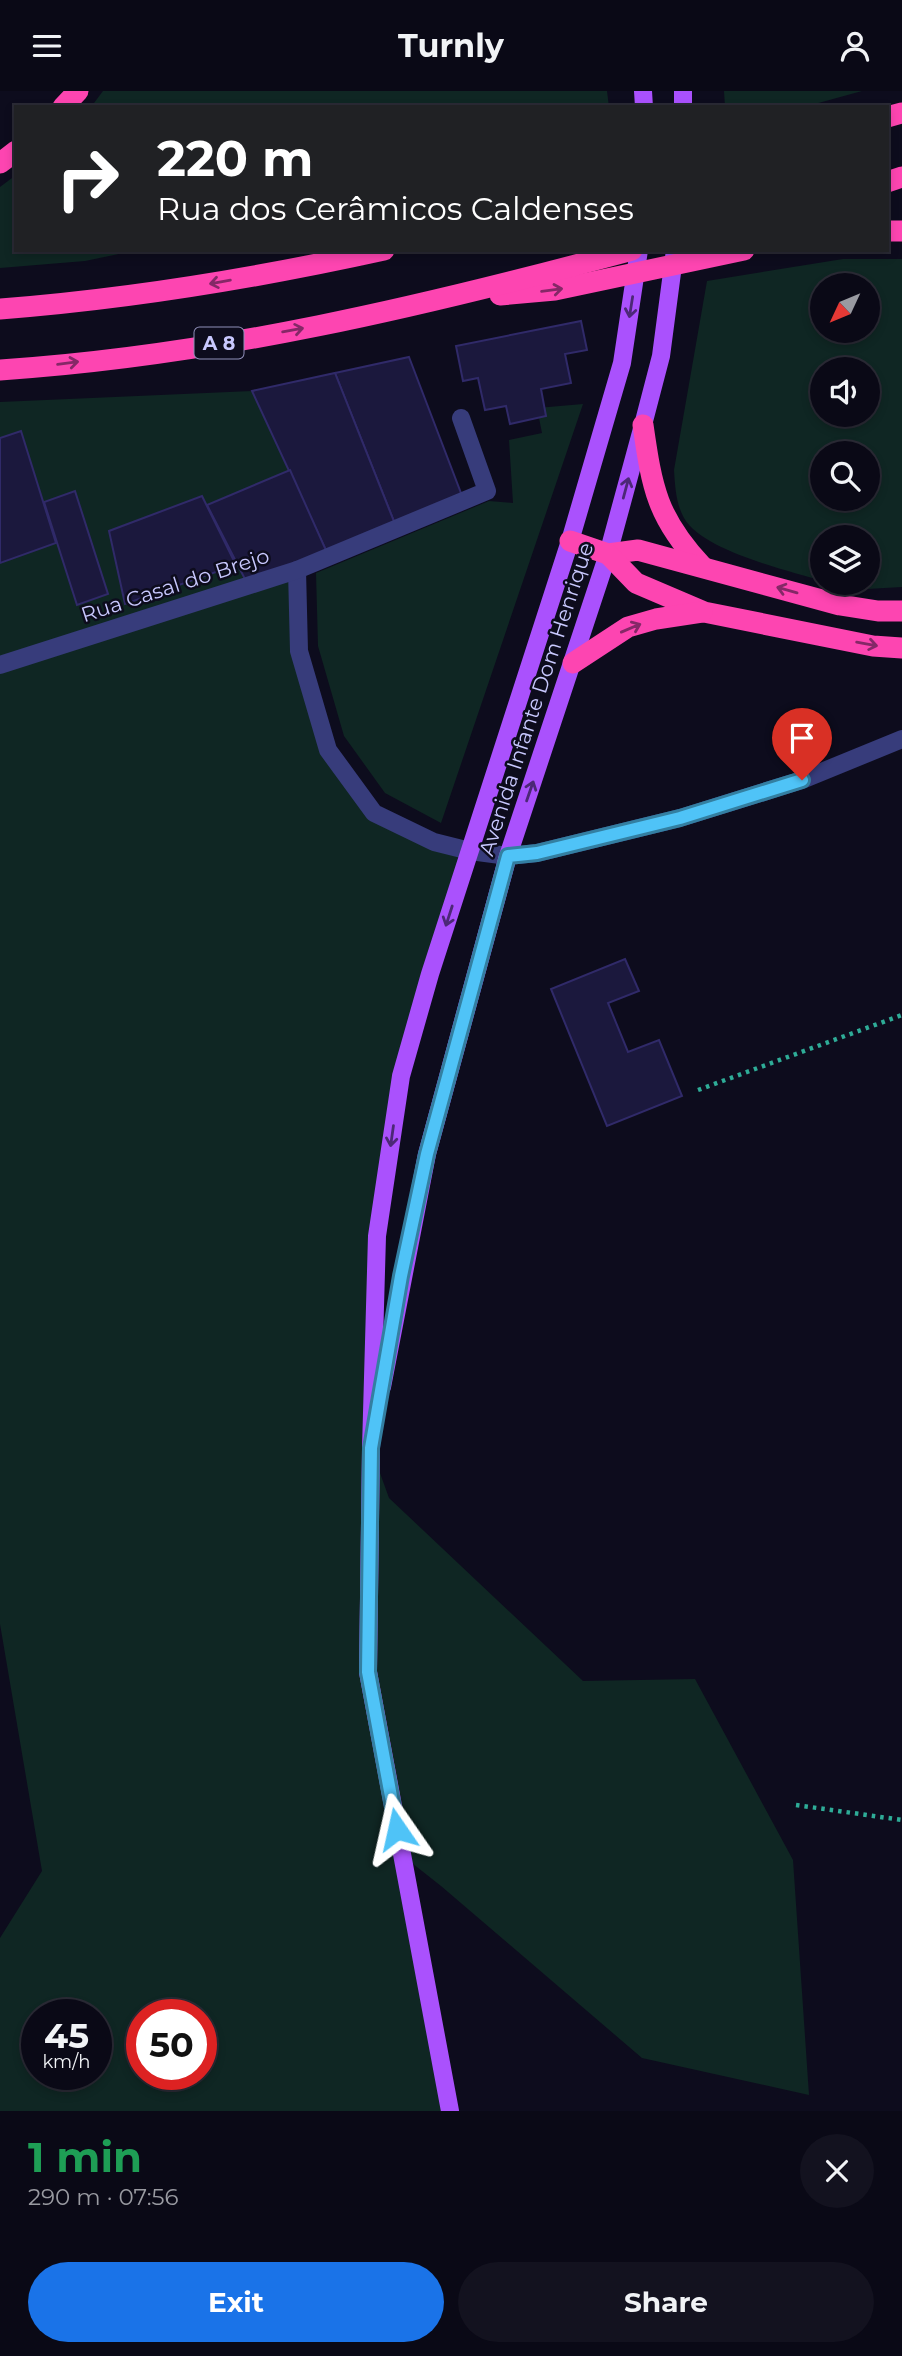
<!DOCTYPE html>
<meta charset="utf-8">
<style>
body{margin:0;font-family:Montserrat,sans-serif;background:#13121f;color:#f1f3f6;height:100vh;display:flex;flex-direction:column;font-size:26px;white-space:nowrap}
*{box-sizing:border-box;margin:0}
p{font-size:23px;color:#999aa1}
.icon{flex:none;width:38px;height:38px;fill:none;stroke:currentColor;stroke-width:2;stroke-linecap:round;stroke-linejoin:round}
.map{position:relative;height:2020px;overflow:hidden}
.details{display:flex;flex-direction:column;background:#0a0916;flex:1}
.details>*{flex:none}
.banner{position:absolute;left:14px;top:14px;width:875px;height:147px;border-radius:0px;box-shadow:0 4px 10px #0003,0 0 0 2px #2a2a35;background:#202124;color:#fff;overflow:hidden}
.needle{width:46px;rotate:226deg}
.controls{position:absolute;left:810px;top:182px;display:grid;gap:14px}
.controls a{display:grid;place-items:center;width:70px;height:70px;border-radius:50%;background:#0a0916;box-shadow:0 4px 10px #0003,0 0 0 2px #2a2a35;font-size:35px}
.speed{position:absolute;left:21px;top:1908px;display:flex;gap:14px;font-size:35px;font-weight:700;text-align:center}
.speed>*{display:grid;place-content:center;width:91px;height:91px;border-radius:50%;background:#0a0916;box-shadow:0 4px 10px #0003,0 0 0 2px #2a2a35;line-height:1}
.speed small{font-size:18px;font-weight:400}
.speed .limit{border:10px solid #d22;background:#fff;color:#111}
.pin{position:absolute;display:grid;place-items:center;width:60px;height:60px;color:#fff;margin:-72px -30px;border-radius:50% 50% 50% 0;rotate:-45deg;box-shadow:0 0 7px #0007}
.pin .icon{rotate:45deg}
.me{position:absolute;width:77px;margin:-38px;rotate:349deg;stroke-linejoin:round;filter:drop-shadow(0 0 5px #0008)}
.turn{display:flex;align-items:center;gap:24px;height:147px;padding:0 28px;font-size:32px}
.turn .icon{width:91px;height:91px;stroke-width:2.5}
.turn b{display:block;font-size:49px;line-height:60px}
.round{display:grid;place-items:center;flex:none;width:74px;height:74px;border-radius:37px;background:#13121f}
.headline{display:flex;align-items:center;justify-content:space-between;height:119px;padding:0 28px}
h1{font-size:42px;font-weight:700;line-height:52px;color:#1e9e55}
.cta{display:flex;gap:14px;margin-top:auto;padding:14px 28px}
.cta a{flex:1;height:80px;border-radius:42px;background:#1a73e8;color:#fff;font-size:28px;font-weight:700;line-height:80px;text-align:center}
.cta a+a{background:#13121f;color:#f1f3f6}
header{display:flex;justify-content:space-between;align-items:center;height:91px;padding:0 28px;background:#0a0916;font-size:32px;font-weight:700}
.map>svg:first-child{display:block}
</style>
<header><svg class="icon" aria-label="menu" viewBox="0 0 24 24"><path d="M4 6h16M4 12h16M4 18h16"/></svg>Turnly<svg class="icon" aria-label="person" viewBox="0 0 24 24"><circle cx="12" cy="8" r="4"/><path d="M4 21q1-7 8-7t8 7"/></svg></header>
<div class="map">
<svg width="902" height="2020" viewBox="0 0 902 2020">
<rect width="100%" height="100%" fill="#0d0c1d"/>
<!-- green -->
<g fill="#0f2623" fill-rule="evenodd">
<polygon points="103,0 607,0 609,16 91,16"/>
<polygon points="724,0 862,0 804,16 725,16"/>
<polygon points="16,84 16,159 138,159 85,170 0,177 0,96"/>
<path d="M843,168H902V496L867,498L831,492H868V446H822V490C787,479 703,460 684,427C676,413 675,395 674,379L707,190ZM822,194H868V240H822ZM822,278H868V324H822ZM822,362H868V408H822Z"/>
<path d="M252,300L290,379L299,560L328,659L374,722L470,760L430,883L377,1145L371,1357L389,1407L583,1590L695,1588L793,1769L809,2004L642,1967L441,1795L403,1765L450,2020H0V1847L42,1780L0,1533V311ZM37,1923H96V1983H37ZM142,1923H201V1983H142Z"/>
<polygon points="583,313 441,732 385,702 344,645 318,555 316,482 489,410 513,412 509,349 542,342 537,317"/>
</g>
<!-- building -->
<g fill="#1b183d" stroke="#302a69" stroke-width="2">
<polygon points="581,230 587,259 565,263 571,292 541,298 546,325 510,333 506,315 485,319 478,287 463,290 456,255"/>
<polygon points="409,266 464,410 397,438 335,282"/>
<polygon points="335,282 397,438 329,466 252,300"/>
<polygon points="21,340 56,452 0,472 0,347"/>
<polygon points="290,379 329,466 248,494 207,414"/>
<polygon points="75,400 108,503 77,514 44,411"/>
<polygon points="202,405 236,474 125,513 109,440"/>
<polygon points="625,868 639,900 608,912 628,961 659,949 682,1005 607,1035 551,898"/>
</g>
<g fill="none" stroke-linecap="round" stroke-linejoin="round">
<!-- path -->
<g stroke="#2eac97" stroke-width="4.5" stroke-dasharray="3.5 5" stroke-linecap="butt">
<polyline points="698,999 902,924"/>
<polyline points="796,1714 902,1729"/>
</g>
<!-- minor -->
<g stroke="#373c7b" stroke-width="18">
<polyline points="297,479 299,560 328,659 374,722 434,751 470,760 508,765 537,762 680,727 802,689 902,648"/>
<polyline points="0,574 297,479 487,400 461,327"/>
</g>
<!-- major -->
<g stroke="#aa51fd" stroke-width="18">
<polyline points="643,0 644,16"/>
<polyline points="683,0 683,16"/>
<polyline points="382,1296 427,1063 508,765 608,463 643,334 661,265 675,159"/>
<polyline points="450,2020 368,1581 371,1357 377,1145 401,985 430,883 570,450 622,272 639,159"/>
</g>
<!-- highway -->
<g stroke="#fd45b1" stroke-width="21">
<polyline points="63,16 78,0"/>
<polyline points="887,26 902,22"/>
<polyline points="0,72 16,60"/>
<polyline points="887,91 902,86"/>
<polyline points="887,140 902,140"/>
<polyline points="500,204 555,199 744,159"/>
<path d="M0,218C129,208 257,187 384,159"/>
<path d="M0,279C214,265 425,215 632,159"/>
<path d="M643,334C652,397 657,427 702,475"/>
<polyline points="570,450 608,463 638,459 840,514 878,520 902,520"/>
<polyline points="608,463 636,492 704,521 873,555 902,557"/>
<polyline points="573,572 628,536 656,528 702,521"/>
</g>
</g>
<!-- one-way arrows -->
<defs><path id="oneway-shaft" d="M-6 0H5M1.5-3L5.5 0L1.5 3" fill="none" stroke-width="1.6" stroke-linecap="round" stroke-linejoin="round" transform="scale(1.75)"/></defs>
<g stroke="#852867">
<use href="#oneway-shaft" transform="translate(220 191) rotate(170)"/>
<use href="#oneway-shaft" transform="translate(552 199) rotate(-7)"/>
<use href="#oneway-shaft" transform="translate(293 239) rotate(-10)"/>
<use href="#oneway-shaft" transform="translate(68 272) rotate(-7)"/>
<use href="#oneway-shaft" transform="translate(787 499) rotate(-164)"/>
<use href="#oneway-shaft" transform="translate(631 537) rotate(-23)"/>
<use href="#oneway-shaft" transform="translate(867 553) rotate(10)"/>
</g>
<g stroke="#4c2877">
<use href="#oneway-shaft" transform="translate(631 216) rotate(99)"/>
<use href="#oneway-shaft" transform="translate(626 397) rotate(-75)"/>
<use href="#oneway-shaft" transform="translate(530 700) rotate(-71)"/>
<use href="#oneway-shaft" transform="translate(449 825) rotate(108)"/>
<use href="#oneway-shaft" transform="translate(392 1045) rotate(98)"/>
</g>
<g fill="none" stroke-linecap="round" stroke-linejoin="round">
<defs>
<polyline id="route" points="397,1738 368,1581 371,1357 401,1185 427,1063 508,765 537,762 680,727 802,689"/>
</defs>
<!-- route casing -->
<use href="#route" stroke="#337fa1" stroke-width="18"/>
<!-- route -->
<use href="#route" stroke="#4fc3f7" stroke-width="12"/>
</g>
<g text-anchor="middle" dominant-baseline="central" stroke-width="5" stroke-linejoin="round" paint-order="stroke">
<!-- shield labels -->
<rect fill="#0d0c1d" stroke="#9090ba" stroke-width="2" x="194.5" y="236.5" width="49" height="31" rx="5"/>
<g font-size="19" font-weight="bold" fill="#c8c8fe">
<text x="219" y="252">A 8</text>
</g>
<!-- street labels -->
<g font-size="21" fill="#c8c8fe" stroke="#0d0c1d">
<text transform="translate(175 494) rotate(-18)">Rua Casal do Brejo</text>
<text transform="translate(536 608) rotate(-72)">Avenida Infante Dom Henrique</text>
</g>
</g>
</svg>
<div class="controls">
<a><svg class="needle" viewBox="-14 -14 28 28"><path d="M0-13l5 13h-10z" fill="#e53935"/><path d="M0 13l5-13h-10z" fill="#999aa1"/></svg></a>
<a><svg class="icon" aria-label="sound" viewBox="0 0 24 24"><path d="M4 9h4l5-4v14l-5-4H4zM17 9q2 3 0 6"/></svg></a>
<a><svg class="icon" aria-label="search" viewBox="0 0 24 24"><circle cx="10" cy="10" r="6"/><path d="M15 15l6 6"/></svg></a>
<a><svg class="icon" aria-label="layers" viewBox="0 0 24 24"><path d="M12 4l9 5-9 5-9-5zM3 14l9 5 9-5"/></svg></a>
</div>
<div class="speed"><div>45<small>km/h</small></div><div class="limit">50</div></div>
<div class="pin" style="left:802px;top:689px;background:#d93025"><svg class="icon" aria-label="arrive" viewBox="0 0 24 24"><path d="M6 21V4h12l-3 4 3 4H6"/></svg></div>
<svg class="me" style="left:397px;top:1738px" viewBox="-20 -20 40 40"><path d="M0-17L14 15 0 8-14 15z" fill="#4fc3f7" stroke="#fff" stroke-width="4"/></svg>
<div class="banner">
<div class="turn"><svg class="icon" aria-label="right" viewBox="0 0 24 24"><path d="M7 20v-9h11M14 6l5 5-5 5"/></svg><div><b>220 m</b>Rua dos Cerâmicos Caldenses</div></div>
</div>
</div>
<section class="details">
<div class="headline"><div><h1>1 min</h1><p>290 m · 07:56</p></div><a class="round"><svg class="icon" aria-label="close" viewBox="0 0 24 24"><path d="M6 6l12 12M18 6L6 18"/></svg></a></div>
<div class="cta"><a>Exit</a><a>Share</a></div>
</section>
